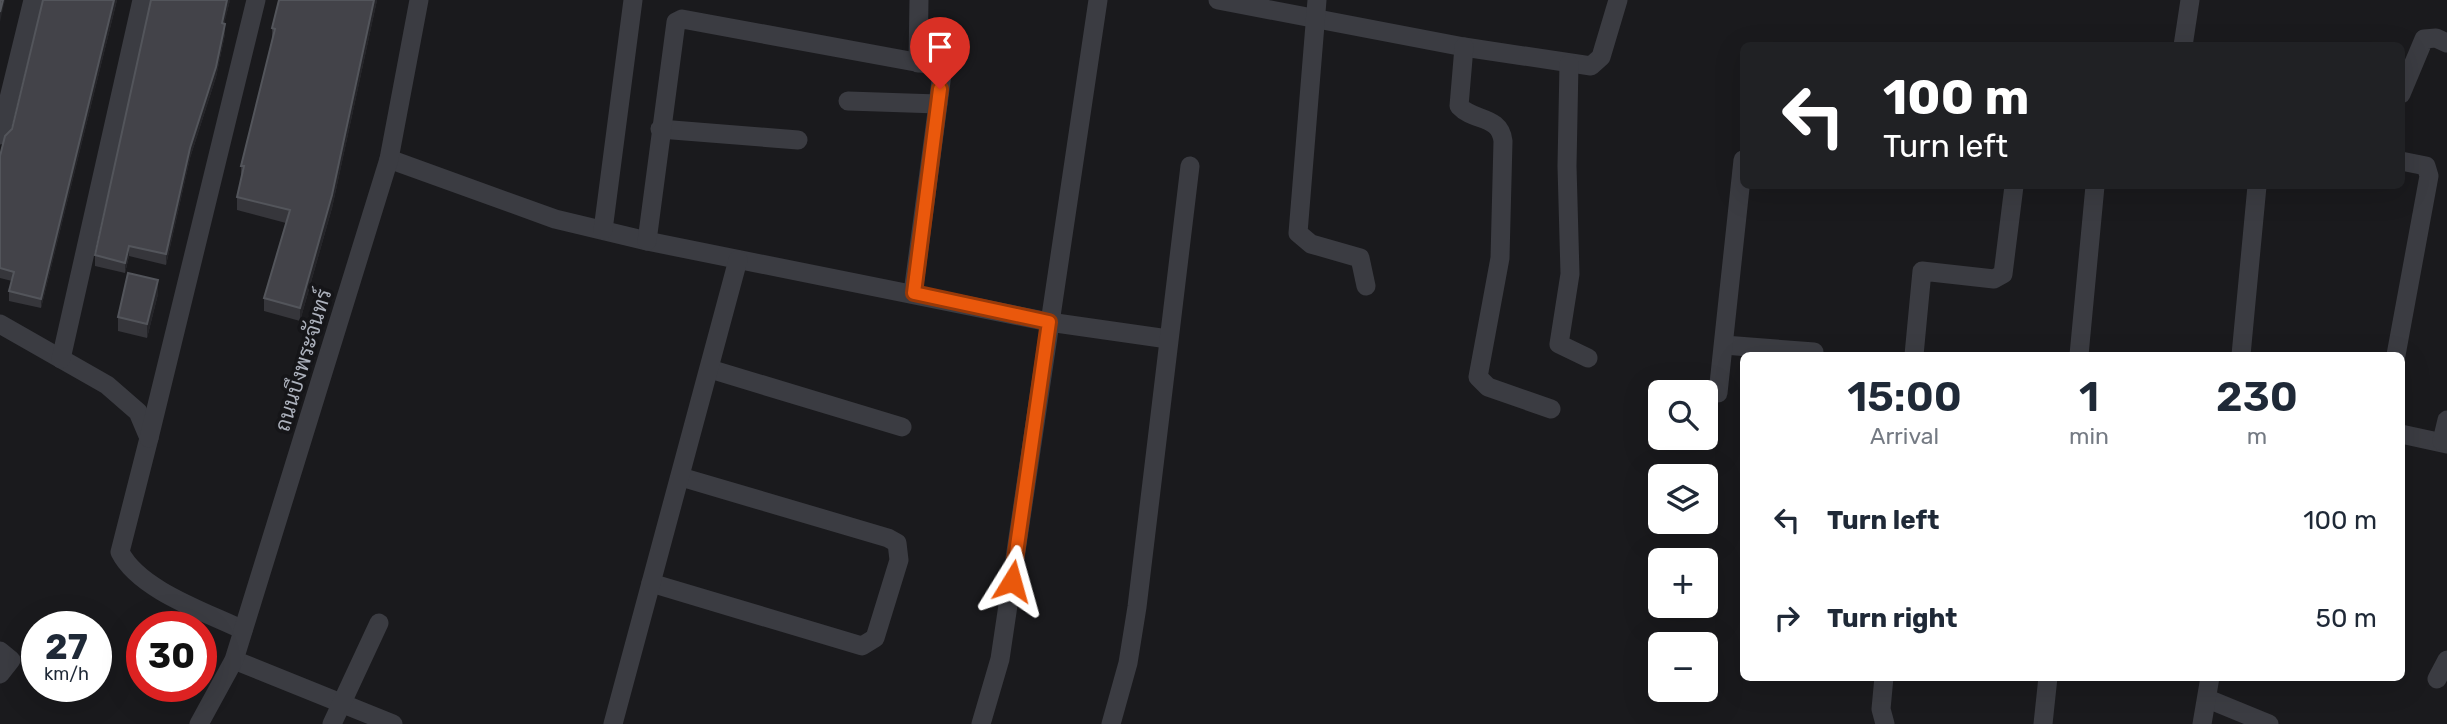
<!DOCTYPE html>
<meta charset="utf-8">
<style>
body{margin:0;font-family:Rubik,Sarabun,sans-serif;background:#f6f6f7;color:#1f2937;height:100vh;display:flex;flex-direction:column;font-size:26px;white-space:nowrap}
*{box-sizing:border-box;margin:0}
p{font-size:23px;color:#747a83}
.icon{flex:none;width:38px;height:38px;fill:none;stroke:currentColor;stroke-width:2;stroke-linecap:round;stroke-linejoin:round}
.map{position:relative;flex:1;overflow:hidden}
.drawer{position:absolute;left:1740px;top:352px;width:665px;height:329px;display:flex;flex-direction:column;background:#fff;border-radius:10px;box-shadow:0 7px 28px #0002}
.drawer>*{flex:none}
.top-card{position:absolute;left:1740px;top:42px;width:665px;height:147px;border-radius:10px;box-shadow:0 7px 28px #0002;background:#202124;color:#fff;overflow:hidden}
.controls{position:absolute;left:1648px;top:380px;display:grid;gap:14px}
.controls a{display:grid;place-items:center;width:70px;height:70px;border-radius:10px;background:#fff;box-shadow:0 7px 28px #0002;font-size:35px}
.speed{position:absolute;left:21px;top:611px;display:flex;gap:14px;font-size:35px;font-weight:700;text-align:center}
.speed>*{display:grid;place-content:center;width:91px;height:91px;border-radius:50%;background:#fff;box-shadow:0 7px 28px #0002;line-height:1}
.speed small{font-size:18px;font-weight:400}
.speed .limit{border:10px solid #d22;background:#fff;color:#111}
.pin{position:absolute;display:grid;place-items:center;width:60px;height:60px;color:#fff;margin:-72px -30px;border-radius:50% 50% 50% 0;rotate:-45deg;box-shadow:0 0 7px #0007}
.pin .icon{rotate:45deg}
.me{position:absolute;width:77px;margin:-38px;rotate:8deg;stroke-linejoin:round;filter:drop-shadow(0 0 5px #0008)}
.turn{display:flex;align-items:center;gap:24px;height:147px;padding:0 28px;font-size:32px}
.turn .icon{width:91px;height:91px;stroke-width:2.5}
.turn b{display:block;font-size:49px;line-height:60px}
.eta{display:flex;justify-content:space-evenly;align-items:center;height:119px;text-align:center}
.eta b{font-size:42px;font-weight:600;line-height:49px}
ul{padding:0;list-style:none}
li{display:flex;align-items:center;gap:21px;height:98px;padding:0 28px}
li div{flex:1}
li b{display:block;font-size:26px}
li em{font-style:normal}
.map>svg:first-child{display:block}
</style>
<div class="map">
<svg width="2447" height="724" viewBox="0 0 2447 724">
<rect width="100%" height="100%" fill="#1a1a1d"/>
<g fill="none" stroke-linecap="round" stroke-linejoin="round">
<!-- minor -->
<g stroke="#3b3c42" stroke-width="19">
<polyline points="1218,0 1464,47 1591,66 1601,57 1618,0"/>
<polyline points="1317,0 1298,233 1311,244 1360,258 1366,286"/>
<polyline points="2183,46 2190,0"/>
<path d="M1464,47L1459,106C1474,122 1500,115 1503,141L1500,258L1478,377L1488,387L1551,409"/>
<polyline points="918,63 919,0"/>
<polyline points="1569,64 1567,166 1570,274 1559,344 1588,358"/>
<polyline points="2401,94 2424,39 2436,38 2447,43"/>
<polyline points="848,101 938,104"/>
<polyline points="660,129 798,140"/>
<polyline points="0,135 33,0"/>
<polyline points="389,159 555,219 647,241 1049,322 1168,339"/>
<polyline points="603,230 633,0"/>
<polyline points="647,241 676,22 682,19 937,66 942,74 913,293"/>
<path d="M0,324L107,385L138,412L149,438L120,552C139,590 206,612 243,630"/>
<polyline points="1724,345 1814,352"/>
<polyline points="1914,355 1922,271 1994,279 2003,274 2014,186"/>
<polyline points="2079,355 2095,186"/>
<polyline points="2241,355 2257,186"/>
<polyline points="2396,355 2429,176 2426,166 2401,161"/>
<polyline points="61,359 142,0"/>
<polyline points="710,369 902,427"/>
<polyline points="1718,393 1743,160"/>
<polyline points="2401,434 2447,444"/>
<polyline points="149,438 256,0"/>
<polyline points="2442,441 2447,420"/>
<polyline points="651,583 862,646 875,638 899,560 897,543 888,538 681,477"/>
<polyline points="0,651 11,660 0,674"/>
<polyline points="234,660 393,724"/>
<polyline points="1884,677 1881,709 1885,724"/>
<polyline points="2437,679 2447,660"/>
<polyline points="2208,699 2269,724"/>
<polyline points="199,724 234,660 389,159 419,0"/>
<polyline points="332,724 379,623"/>
<polyline points="613,724 738,260"/>
<polyline points="981,724 1000,659 1098,0"/>
<polyline points="1111,724 1128,663 1137,607 1190,166"/>
<polyline points="2043,724 2048,677"/>
<polyline points="2202,724 2210,677"/>
</g>
</g>
<!-- wall -->
<g fill="#36363b">
<polygon points="43,0 117,0 41,308 9,301 9,291 12,281 0,278 0,156 12,129"/>
<polygon points="230,0 224,23 225,34 216,77 190,158 166,265 129,256 125,273 95,266 95,255"/>
<polygon points="279,0 377,0 332,208 300,321 264,311 264,298 286,223 237,210 237,197 241,179 241,166 272,40 272,28"/>
<polygon points="158,294 147,338 118,331 118,317"/>
</g>
<!-- shaded-wall -->
<g fill="#252529">
<polygon points="3,0 5,0 0,22 0,12"/>
<polygon points="114,0 117,0 41,308 41,299"/>
<polygon points="227,0 230,0 222,33 222,23"/>
<polygon points="374,0 377,0 332,208 300,321 300,308"/>
<polygon points="225,24 225,34 216,77 190,158 166,265 166,254 190,148"/>
<polygon points="129,246 129,256 125,273 125,263"/>
<polygon points="158,280 158,294 147,338 147,324"/>
</g>
<!-- building -->
<g fill="#434349" stroke="#53555b" stroke-width="2">
<polygon points="0,0 3,0 0,12"/>
<polygon points="43,0 114,0 41,299 9,291 14,272 0,268 0,156 5,136 12,129"/>
<polygon points="151,0 227,0 222,23 225,24 216,67 190,148 166,254 129,246 125,263 95,255"/>
<polygon points="279,0 374,0 332,195 300,308 264,298 290,210 237,197 244,166 241,166 275,29 272,28"/>
<polygon points="128,273 158,280 147,324 118,317"/>
</g>
<g fill="none" stroke-linecap="round" stroke-linejoin="round">
<defs>
<polyline id="route" points="940,89 914,293 1049,322 1012,581"/>
</defs>
<!-- route casing -->
<use href="#route" stroke="#983908" stroke-width="18"/>
<!-- route -->
<use href="#route" stroke="#ea580c" stroke-width="12"/>
</g>
<g text-anchor="middle" dominant-baseline="central" stroke-width="7" stroke-linejoin="round" paint-order="stroke">
<!-- street labels -->
<g font-size="21" fill="#acb1bc" stroke="#151518">
<text transform="translate(303 360) rotate(-73)">ถนนบึงพระจันทร์</text>
</g>
</g>
</svg>
<div class="controls">
<a><svg class="icon" aria-label="search" viewBox="0 0 24 24"><circle cx="10" cy="10" r="6"/><path d="M15 15l6 6"/></svg></a>
<a><svg class="icon" aria-label="layers" viewBox="0 0 24 24"><path d="M12 4l9 5-9 5-9-5zM3 14l9 5 9-5"/></svg></a>
<a>+</a>
<a>−</a>
</div>
<div class="speed"><div>27<small>km/h</small></div><div class="limit">30</div></div>
<div class="pin" style="left:940px;top:89px;background:#d93025"><svg class="icon" aria-label="arrive" viewBox="0 0 24 24"><path d="M6 21V4h12l-3 4 3 4H6"/></svg></div>
<svg class="me" style="left:1012px;top:581px" viewBox="-20 -20 40 40"><path d="M0-17L14 15 0 8-14 15z" fill="#ea580c" stroke="#fff" stroke-width="4"/></svg>
<div class="top-card">
<div class="turn"><svg class="icon" aria-label="left" viewBox="0 0 24 24"><path d="M17 20v-9H6M10 6l-5 5 5 5"/></svg><div><b>100 m</b>Turn left</div></div>
</div>
<section class="drawer">
<div class="eta">
<div><b>15:00</b><p>Arrival</p></div>
<div><b>1</b><p>min</p></div>
<div><b>230</b><p>m</p></div>
</div>
<ul>
<li><svg class="icon" aria-label="left" viewBox="0 0 24 24"><path d="M17 20v-9H6M10 6l-5 5 5 5"/></svg><div><b>Turn left</b></div><em>100 m</em></li>
<li><svg class="icon" aria-label="right" viewBox="0 0 24 24"><path d="M7 20v-9h11M14 6l5 5-5 5"/></svg><div><b>Turn right</b></div><em>50 m</em></li>
</ul>
</section>
</div>
